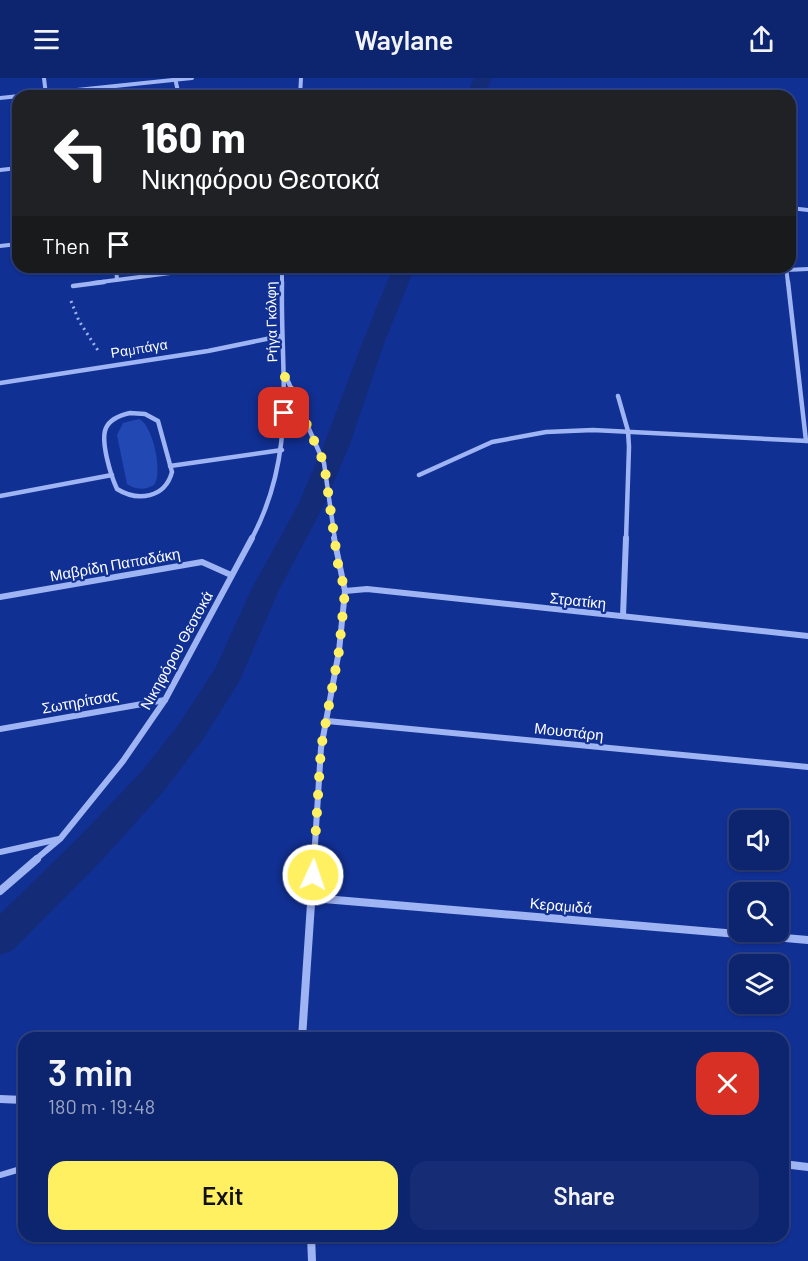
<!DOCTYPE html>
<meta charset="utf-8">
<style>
body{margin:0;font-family:Barlow,sans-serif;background:#162c74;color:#f1f3f6;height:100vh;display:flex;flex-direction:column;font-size:22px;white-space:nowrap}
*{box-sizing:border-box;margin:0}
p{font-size:20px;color:#9aa4c3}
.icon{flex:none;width:33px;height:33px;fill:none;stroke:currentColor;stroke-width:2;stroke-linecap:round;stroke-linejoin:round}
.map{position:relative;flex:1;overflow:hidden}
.side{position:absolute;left:18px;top:954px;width:771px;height:210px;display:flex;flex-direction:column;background:#0d246f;border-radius:18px;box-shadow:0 2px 4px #0004,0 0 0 2px #2d4182}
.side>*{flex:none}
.banner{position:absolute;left:12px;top:12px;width:784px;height:183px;border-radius:18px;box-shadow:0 2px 4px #0004,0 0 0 2px #2d4182;background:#202124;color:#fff;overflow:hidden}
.tools{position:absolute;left:729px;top:732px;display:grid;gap:12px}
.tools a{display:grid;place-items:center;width:60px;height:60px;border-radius:12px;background:#0d246f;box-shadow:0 2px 4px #0004,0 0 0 2px #2d4182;font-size:30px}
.pin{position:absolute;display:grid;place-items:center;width:51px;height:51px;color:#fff;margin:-26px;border-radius:12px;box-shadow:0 3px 9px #0006}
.me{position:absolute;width:66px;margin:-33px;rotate:3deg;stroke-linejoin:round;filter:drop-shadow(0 0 4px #0008)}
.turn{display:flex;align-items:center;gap:21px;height:126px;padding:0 30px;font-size:27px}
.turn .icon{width:78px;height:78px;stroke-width:2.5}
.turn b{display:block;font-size:42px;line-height:51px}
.then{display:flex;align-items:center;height:57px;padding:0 30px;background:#0003;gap:12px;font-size:22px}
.round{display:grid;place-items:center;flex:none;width:63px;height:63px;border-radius:18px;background:#162c74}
.summary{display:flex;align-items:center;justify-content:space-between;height:102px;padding:0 30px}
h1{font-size:36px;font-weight:600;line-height:45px}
.action{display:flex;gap:12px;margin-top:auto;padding:12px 30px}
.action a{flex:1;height:69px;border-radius:18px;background:#fff061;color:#111;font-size:24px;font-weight:600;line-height:69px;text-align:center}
.action a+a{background:#162c74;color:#f1f3f6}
header{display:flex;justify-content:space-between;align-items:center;height:78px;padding:0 30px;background:#0d246f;font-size:27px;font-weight:600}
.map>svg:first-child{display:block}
</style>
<header><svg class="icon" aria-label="menu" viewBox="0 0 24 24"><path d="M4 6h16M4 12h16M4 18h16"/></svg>Waylane<svg class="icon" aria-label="share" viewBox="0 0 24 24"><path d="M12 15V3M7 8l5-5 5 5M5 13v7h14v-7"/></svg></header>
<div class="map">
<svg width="808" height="1183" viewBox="0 0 808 1183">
<rect width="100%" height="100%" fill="#113094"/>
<!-- green -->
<path fill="#2248b4" d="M139,341C153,347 163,395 154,407C145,412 135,412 127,406L117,357L123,345Z"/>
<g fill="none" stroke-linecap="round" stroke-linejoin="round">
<!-- canal -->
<g fill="#142b78" fill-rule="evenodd">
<polygon points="474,0 492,0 484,18 466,18"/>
<polygon points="393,189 415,189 385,263 350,366 325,425 279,512 239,604 201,664 164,713 103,781 13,872 0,877 0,836 79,759 142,693 179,646 216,589 251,512 299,425 324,366 363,263"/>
</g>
<!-- path -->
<polyline stroke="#9fb4f3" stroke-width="3" stroke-dasharray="2 4" stroke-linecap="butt" points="71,223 79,243 99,274"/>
<!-- service -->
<polyline stroke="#9fb4f3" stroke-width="6" points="0,1097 24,1090"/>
<!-- minor-far3 -->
<g stroke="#9fb4f3" stroke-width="4">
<polyline points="44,0 46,17"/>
<polyline points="175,0 179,18"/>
<polyline points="300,18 301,0"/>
<polyline points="0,20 192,0"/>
<polyline points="0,92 18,90"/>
<polyline points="790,130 808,132"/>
<polyline points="0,168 18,166"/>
<polyline points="116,189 117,202"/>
<polyline points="769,189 787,192 808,191"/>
<polyline points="786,189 788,205"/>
<polyline points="93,205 217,189"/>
<polyline points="282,205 282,189"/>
</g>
<!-- minor-far2 -->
<g stroke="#9fb4f3" stroke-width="4.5">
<polyline points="788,204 806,363"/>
<polyline points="73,208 104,204"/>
<polyline points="287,301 324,385 335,462"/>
<polyline points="0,305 208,273 281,258"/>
<polyline points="618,318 628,353 629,369 626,462"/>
<path d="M130,335L145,336L158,343L172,394C165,420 138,424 117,411C111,398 100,363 106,350C110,341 121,337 130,335Z"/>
<polyline points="170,388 282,372"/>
<polyline points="419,397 492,364 546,354 593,352 808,363"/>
<polyline points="0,418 112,397"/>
<path d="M251,462C298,375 280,297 282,204"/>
</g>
<!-- minor-far1 -->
<g stroke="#9fb4f3" stroke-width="6">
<polyline points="345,513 367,511 808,558"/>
<polyline points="0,519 202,484 231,497"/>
<polyline points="623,538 626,460"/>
<polyline points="327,643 808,689"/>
<polyline points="0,651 165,622"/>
<polyline points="0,774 59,761"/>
<polyline points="35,782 60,761 123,683 165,622 252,460"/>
<polyline points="314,782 321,670 339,573 345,513 334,460"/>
</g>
<!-- minor -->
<g stroke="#9fb4f3" stroke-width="8">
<polyline points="0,813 37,781"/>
<polyline points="312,820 808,862"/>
<polyline points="302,960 314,781"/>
<polyline points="0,1021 24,1022"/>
<polyline points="783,1086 808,1089"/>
<polyline points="311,1158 312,1183"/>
</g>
</g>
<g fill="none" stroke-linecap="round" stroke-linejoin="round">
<!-- route -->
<polyline stroke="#fff061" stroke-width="10" stroke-dasharray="0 18" points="284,335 285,298 324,385 338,486 345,513 339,573 321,670 313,797"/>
</g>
<g text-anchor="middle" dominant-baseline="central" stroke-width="4.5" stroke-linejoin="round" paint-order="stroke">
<!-- far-street labels -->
<g font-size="14" fill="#fff" stroke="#113094">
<text transform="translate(271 244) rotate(-91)">Ρήγα Γκόλφη</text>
<text transform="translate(139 270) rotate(-9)">Ραμπάγα</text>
</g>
<!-- street labels -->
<g font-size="15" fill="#fff" stroke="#113094">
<text transform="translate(115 486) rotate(-10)">Μαβρίδη Παπαδάκη</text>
<text transform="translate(578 522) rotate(6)">Στρατίκη</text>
<text transform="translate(176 572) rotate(-61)">Νικηφόρου Θεοτοκά</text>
<text transform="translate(80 623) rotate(-10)">Σωτηρίτσας</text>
<text transform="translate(569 653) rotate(6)">Μουστάρη</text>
<text transform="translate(561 827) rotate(5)">Κεραμιδά</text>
</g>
</g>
</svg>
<div class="tools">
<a><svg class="icon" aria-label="sound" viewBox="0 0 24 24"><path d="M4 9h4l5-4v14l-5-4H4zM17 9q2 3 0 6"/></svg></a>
<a><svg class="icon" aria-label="search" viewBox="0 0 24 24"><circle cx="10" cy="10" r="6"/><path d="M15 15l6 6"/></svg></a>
<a><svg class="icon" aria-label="layers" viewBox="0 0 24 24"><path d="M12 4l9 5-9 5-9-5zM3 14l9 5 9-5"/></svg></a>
</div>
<div class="pin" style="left:284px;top:335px;background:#d93025"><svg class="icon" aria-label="arrive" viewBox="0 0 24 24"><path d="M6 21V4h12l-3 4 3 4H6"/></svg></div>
<svg class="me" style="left:313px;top:797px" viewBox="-20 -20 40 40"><circle r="17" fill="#fff061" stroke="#fff" stroke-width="3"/><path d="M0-11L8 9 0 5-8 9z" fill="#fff"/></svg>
<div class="banner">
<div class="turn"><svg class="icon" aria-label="left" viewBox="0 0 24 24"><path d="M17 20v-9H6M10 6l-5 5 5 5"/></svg><div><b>160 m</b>Νικηφόρου Θεοτοκά</div></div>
<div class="then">Then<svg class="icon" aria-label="arrive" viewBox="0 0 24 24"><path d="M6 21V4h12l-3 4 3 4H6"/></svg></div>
</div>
<section class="side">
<div class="summary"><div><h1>3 min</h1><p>180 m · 19:48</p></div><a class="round" style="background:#d93025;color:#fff"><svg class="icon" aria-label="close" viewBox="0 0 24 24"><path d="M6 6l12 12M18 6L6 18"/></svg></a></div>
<div class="action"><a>Exit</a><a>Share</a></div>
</section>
</div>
